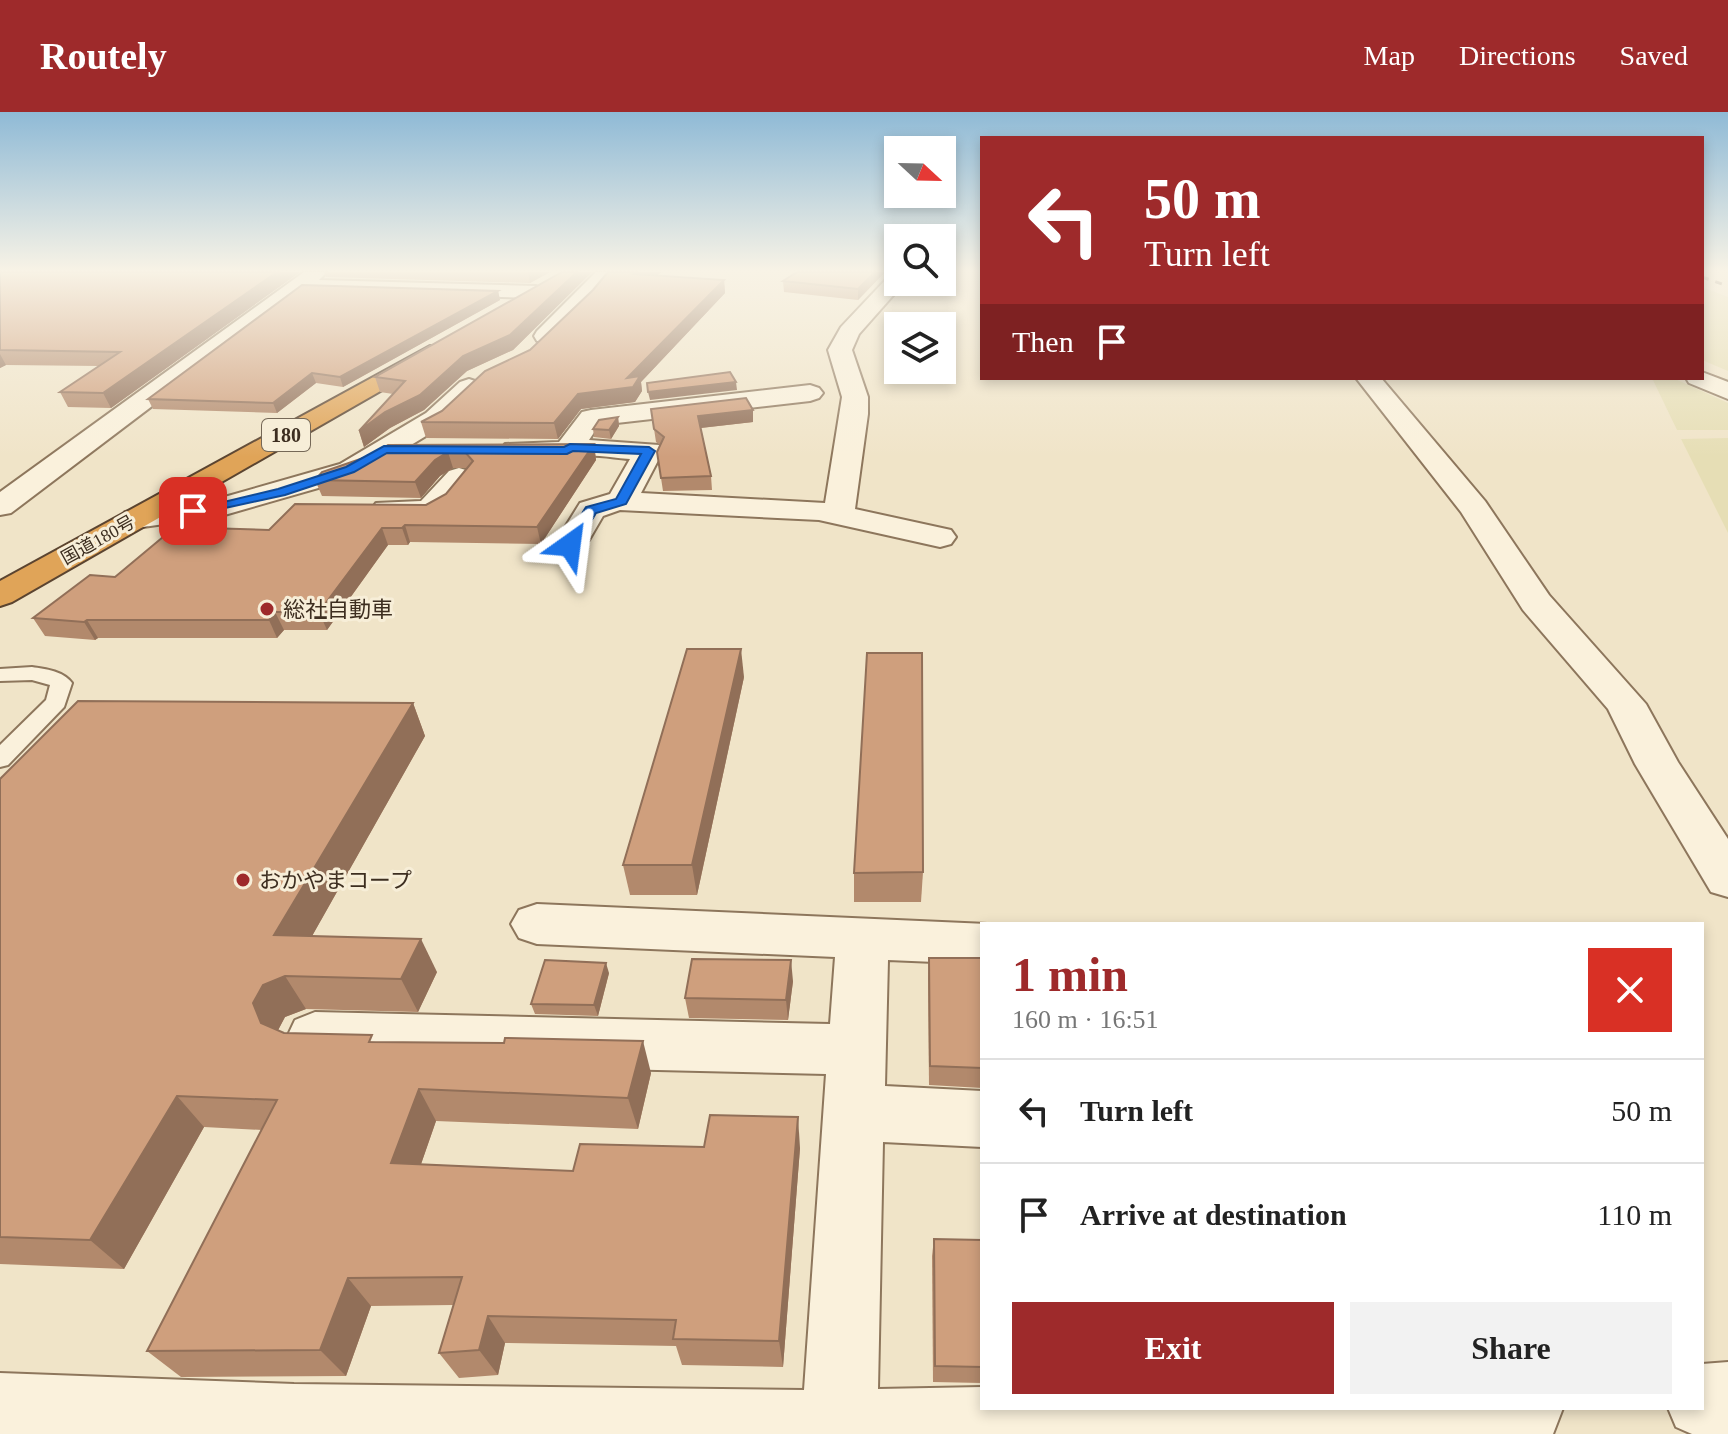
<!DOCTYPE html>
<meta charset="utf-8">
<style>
body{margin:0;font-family:"Times New Roman","Noto Sans JP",serif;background:#f2f2f2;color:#222;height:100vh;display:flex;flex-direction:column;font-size:30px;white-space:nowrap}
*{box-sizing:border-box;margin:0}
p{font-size:26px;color:#767676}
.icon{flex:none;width:44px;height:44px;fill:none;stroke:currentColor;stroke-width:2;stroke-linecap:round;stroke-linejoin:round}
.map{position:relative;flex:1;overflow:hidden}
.panel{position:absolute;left:980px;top:810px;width:724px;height:488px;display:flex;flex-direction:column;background:#fff;border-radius:0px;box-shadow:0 4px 12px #0003}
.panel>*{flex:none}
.hud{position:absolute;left:980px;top:24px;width:724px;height:244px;border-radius:0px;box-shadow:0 4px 12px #0003;background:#9e2a2b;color:#fff;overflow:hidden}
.needle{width:52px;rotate:112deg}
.buttons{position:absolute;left:884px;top:24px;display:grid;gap:16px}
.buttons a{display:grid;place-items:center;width:72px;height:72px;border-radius:0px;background:#fff;box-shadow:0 4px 12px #0003;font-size:40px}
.pin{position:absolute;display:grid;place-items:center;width:68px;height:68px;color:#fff;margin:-34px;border-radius:16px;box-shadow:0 4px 12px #0006}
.me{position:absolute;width:88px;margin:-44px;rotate:31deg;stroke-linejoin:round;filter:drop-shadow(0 0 6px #0008)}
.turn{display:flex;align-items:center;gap:28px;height:168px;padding:0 32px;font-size:36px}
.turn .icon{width:104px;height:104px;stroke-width:2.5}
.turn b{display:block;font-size:56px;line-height:68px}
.then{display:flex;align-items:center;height:76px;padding:0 32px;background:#0003;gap:16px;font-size:30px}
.round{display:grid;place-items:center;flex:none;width:84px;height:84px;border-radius:0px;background:#f2f2f2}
.head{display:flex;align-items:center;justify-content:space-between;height:136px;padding:0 32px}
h1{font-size:48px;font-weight:700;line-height:60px;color:#9e2a2b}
.cta{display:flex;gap:16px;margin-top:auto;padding:16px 32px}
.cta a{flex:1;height:92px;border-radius:0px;background:#9e2a2b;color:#fff;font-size:32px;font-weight:700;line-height:92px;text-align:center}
.cta a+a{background:#f2f2f2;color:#222}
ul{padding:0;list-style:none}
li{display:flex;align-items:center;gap:24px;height:104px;padding:0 32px;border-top:2px solid #e0e0e0}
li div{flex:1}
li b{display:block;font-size:30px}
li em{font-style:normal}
header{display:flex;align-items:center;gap:48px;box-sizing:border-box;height:112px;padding:0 40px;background:#9e2a2b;color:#fff}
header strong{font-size:38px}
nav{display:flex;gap:44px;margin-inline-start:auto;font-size:28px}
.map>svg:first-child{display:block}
</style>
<header>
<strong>Routely</strong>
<nav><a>Map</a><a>Directions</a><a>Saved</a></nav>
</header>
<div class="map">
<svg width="1728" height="1322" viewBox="0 0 1728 1322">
<rect width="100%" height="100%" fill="#f0e4c8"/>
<!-- farmland -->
<g fill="#e6deb5">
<polygon points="1702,175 1728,185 1728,259 1702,248"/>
<polygon points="1652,266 1673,266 1728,291 1728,318 1677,318"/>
<polygon points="1728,326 1728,421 1681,327"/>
</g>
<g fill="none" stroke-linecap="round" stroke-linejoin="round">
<defs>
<path id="lane" d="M32,555C46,557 63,559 72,571L64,595L8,653L0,655V633L46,588L50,573L32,568L0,569V557Z"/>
<g id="street">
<polygon points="304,160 327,160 319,168 536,174 546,180 536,186 304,179 11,401 0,403 0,380"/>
<polygon points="596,160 617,160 553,229 537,229 534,224 537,219"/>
<path d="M898,160V170H905L859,222L852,238L868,285V302L855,397L951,418L956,425L951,432L940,435L819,408L620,398L603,404L582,440L570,443L558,440L554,433L580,391L610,382L630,347C614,346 596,342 580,344C556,347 529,350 505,344L501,338L505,332L559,330L582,300L591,298L810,273L819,276L823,281L819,286L810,289L599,313L589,328L659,333L663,339L641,381L825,391L842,285L828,238L841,215L891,162Z"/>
<polygon points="1702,260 1728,270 1728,287 1689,271 1686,266 1702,266"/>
<polygon points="1356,266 1381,266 1485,389 1549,483 1646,592 1678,650 1728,727 1728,785 1711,780 1635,652 1608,597 1523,498 1461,400"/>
<polygon points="469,267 478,270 482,275 444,313 360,364 221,404 136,416 125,414 120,407 125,400 221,386 340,352 426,301 460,270"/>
<polygon points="459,356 469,359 474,365 441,405 430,407 376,405 371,398 376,391 421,389 449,359"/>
<polygon points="537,792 987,812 982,812 982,852 888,848 885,974 982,979 982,1035 883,1030 878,1277 982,1275 982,1296 1563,1296 1553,1322 0,1322 0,1261 294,1272 804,1278 826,962 315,950 295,942 287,925 295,908 315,900 830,912 835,845 537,832 519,826 511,812 519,798"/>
<polygon points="1728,1250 1728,1322 1692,1322 1676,1315 1668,1296 1702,1296 1702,1252"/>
</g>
<polygon id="highway" points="430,234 438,236 442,241 438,246 12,490 0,494 0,469"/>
</defs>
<!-- lane casing -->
<use href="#lane" stroke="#8d765c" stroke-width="4"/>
<!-- street casing -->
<use href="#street" stroke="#8d765c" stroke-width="4"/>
<!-- highway casing -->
<use href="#highway" stroke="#5b4430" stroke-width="4"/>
<!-- lane -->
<use href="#lane" fill="#faf1dc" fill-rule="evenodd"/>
<!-- street -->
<use href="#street" fill="#faf1dc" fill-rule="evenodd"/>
<!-- highway -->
<use href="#highway" fill="#e0a458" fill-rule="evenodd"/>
<!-- rail -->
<polyline stroke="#3d2e20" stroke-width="3" stroke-dasharray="7 7" stroke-linecap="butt" points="1702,165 1728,174"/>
</g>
<!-- wall -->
<g fill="#b2896c">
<polygon points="0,160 300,160 111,296 68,295 60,280 99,254 6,253 0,256"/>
<polygon points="324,160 550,160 530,171 326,165"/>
<polygon points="562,160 592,160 513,238 467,259 424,298 390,316 364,335 359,319 393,282 380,280 375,265"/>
<polygon points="608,160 662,160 655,164 724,168 725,181 641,270 642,279 635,290 581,297 558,327 426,326 421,310 442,299 530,238 593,178"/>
<polygon points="885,160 858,188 784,180 783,169"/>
<polygon points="498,179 500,188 343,275 316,271 277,301 153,297 148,287"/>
<polygon points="651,297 753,298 753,310 701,316 711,364 712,378 663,379 657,340 660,333 656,330"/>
<polygon points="618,305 619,314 611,327 594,325 593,317"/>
<polygon points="594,332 596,348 541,432 410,430 408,433 388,433 327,518 284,518 277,526 98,526 95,528 45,524 33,506 115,465 269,418 426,393 446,382 467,356 453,356 440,364 421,386 322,384 315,368 375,342"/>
<polygon points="744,565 697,783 630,783 623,753"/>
<polygon points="413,591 425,624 312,824 437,860 418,900 306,897 285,905 278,918 284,921 376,930 651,961 638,1017 436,1009 421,1052 573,1059 800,1036 783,1255 682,1253 676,1234 505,1231 498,1263 459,1266 439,1241 453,1193 371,1194 346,1264 181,1265 147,1239 262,1018 204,1015 124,1157 0,1152 0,667"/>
<polygon points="923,760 921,790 854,790 854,761"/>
<polygon points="929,846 982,846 982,976 929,973 928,866"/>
<polygon points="609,861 598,904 535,902 531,892"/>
<polygon points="793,869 788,908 689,906 685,886"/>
<polygon points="934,1127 982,1128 982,1271 933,1270 932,1144"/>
</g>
<!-- shaded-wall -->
<g fill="#916f58">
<polygon points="277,160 300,160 111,296 103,281"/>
<polygon points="528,160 550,160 530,171"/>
<polygon points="577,160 592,160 513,238 467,259 424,298 390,316 364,335 359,319 463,244"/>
<polygon points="638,160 662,160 636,175 634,162"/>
<polygon points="875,160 885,160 858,188 858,177"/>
<polygon points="724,168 725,181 641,270 642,279 635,290 581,297 558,327 554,311 578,282 627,266"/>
<polygon points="498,179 500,188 343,275 340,265"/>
<polygon points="0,242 6,253 0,256"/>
<polygon points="312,261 316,271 277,301 273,291"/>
<polygon points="736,270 737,278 650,288 648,280"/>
<polygon points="753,298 753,310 700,316 698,304"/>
<polygon points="618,305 619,314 611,327 609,318"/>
<polygon points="594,332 596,348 541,432 537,415"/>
<polygon points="448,340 453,356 440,364 421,386 415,370 435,348"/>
<polygon points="405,413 410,430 408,433 402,416"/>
<polygon points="382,416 388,433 327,518 319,500"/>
<polygon points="275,500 284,518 277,526 269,508"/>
<polygon points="87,508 98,526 95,528 84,510"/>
<polygon points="741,537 744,565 697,783 692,753"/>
<polygon points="413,591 425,624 294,856 274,823"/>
<polygon points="421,827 437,860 418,900 401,867"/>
<polygon points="791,848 793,869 788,908 786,888"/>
<polygon points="606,851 609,861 598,904 594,893"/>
<polygon points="285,864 306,897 285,905 275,924 261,911 253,891 263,873"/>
<polygon points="643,929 651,961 638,1017 628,986"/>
<polygon points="419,977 436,1009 411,1081 391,1051"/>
<polygon points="177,984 204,1015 124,1157 90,1128"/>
<polygon points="798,1005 800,1036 783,1255 779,1229"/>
<polygon points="348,1166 371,1194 346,1264 320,1238"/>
<polygon points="488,1204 505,1231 498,1263 479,1238"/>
</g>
<!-- building -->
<g fill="#cf9f7d" stroke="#916f58" stroke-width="2">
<polygon points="0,160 277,160 103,281 60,280 120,240 0,238"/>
<polygon points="562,160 577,160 510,223 463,244 420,283 385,300 359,319 405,269 375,265"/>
<polygon points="608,160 638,160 634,162 724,168 627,266 640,264 633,275 578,282 554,311 421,310 442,299 485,259 530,238 593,178"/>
<polygon points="797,160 875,160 858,177 783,169"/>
<polygon points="302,173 498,179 340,265 312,261 273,291 148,287"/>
<polygon points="730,260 736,270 648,280 647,271"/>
<polygon points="746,286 753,298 698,304 711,364 661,366 657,340 664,325 654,317 651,297"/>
<polygon points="618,305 609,318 593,317 599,308"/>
<polygon points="594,332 537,415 405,413 402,416 382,416 319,500 275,500 269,508 87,508 84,510 33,506 90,463 115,465 175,415 269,418 295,392 426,393 446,382 473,349 465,340 448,340 435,348 415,370 315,368 322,360 375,342 388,333"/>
<polygon points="687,537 741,537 692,753 623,753"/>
<polygon points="867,541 922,541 923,760 854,761"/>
<polygon points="78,589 413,591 274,823 421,827 401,867 285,864 263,873 253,891 261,911 284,921 372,923 369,930 504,931 505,926 643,929 628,986 419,977 391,1051 573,1059 580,1032 704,1035 710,1003 798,1005 779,1229 673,1227 676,1208 488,1204 479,1238 439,1241 462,1165 348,1166 320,1238 147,1239 277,988 177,984 90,1128 0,1125 0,667"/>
<polygon points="929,846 982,846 982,956 930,954"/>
<polygon points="692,847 791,848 786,888 685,886"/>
<polygon points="545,848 606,851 594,893 531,892"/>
<polygon points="934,1127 982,1128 982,1255 935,1254"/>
</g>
<!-- sky -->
<linearGradient id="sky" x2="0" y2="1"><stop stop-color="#8fbad6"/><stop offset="0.46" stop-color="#f8f3e6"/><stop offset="1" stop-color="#f8f3e6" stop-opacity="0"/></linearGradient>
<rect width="1728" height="345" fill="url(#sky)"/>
<!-- route -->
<polygon fill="#1a73e8" stroke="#114b97" stroke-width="2" points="570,332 649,335 655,339 626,392 596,401 575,436 570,437 563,433 586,395 616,387 641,342 573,339 567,342 387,341 354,360 285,383 193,403 186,399 278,377 346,355 384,334 564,335"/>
<!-- markers -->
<g fill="#9e2a2b" stroke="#f7eed8" stroke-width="3">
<circle cx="267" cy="497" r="8"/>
<circle cx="243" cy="768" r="8"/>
</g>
<g text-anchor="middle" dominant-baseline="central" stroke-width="6" stroke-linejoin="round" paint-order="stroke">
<!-- far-street labels -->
<g font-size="18" fill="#3d2e20" stroke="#f7eed8">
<text transform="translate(98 428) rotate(-29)">国道180号</text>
</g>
<!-- shield labels -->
<rect fill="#f7eed8" stroke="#756857" stroke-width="2" x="262" y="307" width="48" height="32" rx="6"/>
<g font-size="20" font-weight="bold" fill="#3d2e20">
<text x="286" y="323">180</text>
</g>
<!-- poi labels -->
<g font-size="22" fill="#3d2e20" stroke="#f7eed8" text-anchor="start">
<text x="283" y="497">総社自動車</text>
<text x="259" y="768">おかやまコープ</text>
</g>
</g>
</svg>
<div class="buttons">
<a><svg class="needle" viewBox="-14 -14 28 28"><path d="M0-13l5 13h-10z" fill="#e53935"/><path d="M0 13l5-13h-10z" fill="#767676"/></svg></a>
<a><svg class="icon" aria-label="search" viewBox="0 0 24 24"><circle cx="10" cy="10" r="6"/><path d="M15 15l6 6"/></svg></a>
<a><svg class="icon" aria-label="layers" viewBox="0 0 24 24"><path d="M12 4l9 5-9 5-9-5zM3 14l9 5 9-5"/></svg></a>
</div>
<div class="pin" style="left:193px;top:399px;background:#d93025"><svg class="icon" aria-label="arrive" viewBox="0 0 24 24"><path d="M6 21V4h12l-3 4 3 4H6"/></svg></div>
<svg class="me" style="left:570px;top:433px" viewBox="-20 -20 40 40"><path d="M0-17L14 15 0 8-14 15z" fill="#1a73e8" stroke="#fff" stroke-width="4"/></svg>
<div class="hud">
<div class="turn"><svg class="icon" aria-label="left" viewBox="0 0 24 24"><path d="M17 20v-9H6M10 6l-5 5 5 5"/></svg><div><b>50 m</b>Turn left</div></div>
<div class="then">Then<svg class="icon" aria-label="arrive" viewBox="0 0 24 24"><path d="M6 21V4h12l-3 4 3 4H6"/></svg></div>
</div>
<section class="panel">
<div class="head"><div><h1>1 min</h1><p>160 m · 16:51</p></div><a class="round" style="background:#d93025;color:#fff"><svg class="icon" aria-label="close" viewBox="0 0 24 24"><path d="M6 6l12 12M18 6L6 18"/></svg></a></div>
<ul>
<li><svg class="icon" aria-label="left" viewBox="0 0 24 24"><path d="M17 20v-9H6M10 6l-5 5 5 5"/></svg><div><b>Turn left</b></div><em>50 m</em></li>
<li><svg class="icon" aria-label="arrive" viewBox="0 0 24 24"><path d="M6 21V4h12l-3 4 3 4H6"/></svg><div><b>Arrive at destination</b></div><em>110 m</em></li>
</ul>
<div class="cta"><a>Exit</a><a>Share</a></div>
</section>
</div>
